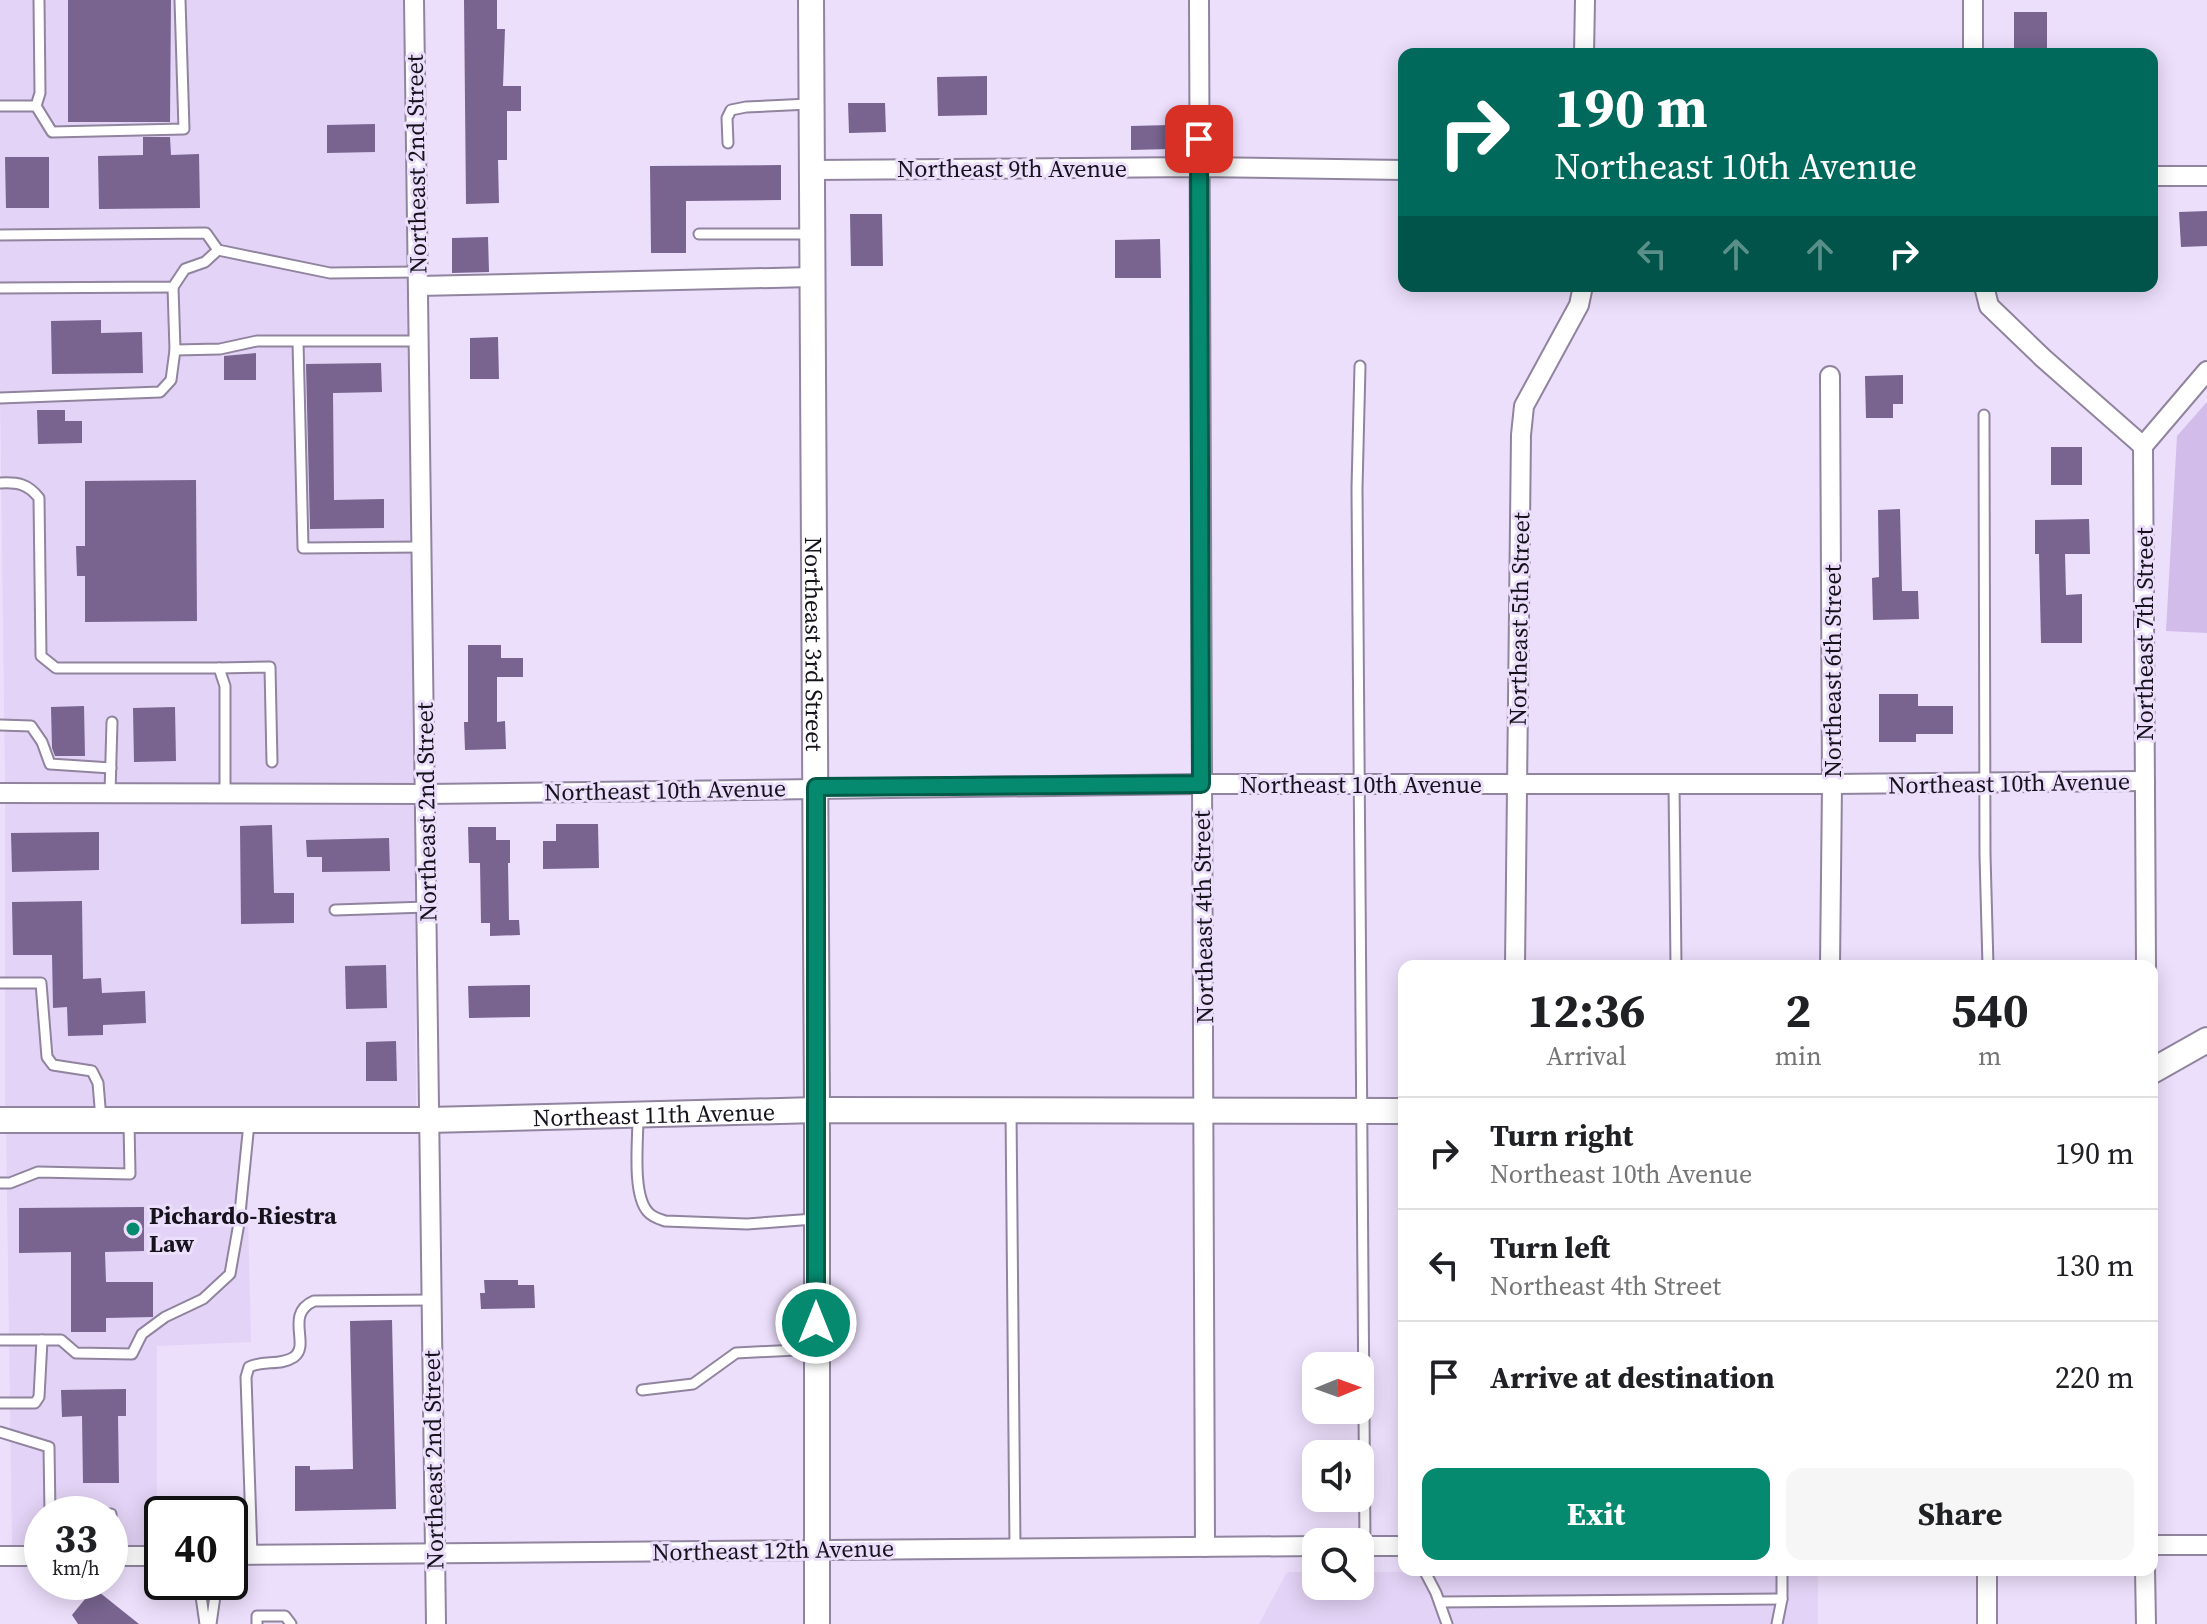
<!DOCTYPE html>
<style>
body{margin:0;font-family:"Source Serif 4",serif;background:#f6f6f6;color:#202124;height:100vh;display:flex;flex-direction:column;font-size:30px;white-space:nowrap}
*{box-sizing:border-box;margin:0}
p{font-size:26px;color:#757577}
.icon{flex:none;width:44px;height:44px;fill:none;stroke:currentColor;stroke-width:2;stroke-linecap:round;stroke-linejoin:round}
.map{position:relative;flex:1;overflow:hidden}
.details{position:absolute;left:1398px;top:960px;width:760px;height:616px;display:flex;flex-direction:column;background:#fff;border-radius:16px;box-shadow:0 4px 20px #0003}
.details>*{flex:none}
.banner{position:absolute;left:1398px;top:48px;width:760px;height:244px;border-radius:16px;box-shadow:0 4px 20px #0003;background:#00695c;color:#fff;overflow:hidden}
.needle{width:52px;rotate:89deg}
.controls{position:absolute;left:1302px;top:1352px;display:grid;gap:16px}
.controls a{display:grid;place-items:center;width:72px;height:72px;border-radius:16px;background:#fff;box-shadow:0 4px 20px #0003;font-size:40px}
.speed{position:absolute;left:24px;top:1496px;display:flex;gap:16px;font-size:40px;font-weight:700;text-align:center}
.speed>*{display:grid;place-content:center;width:104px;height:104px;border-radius:50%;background:#fff;box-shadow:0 4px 20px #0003;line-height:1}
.speed small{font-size:20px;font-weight:400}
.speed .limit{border:4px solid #111;border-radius:12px;background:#fff;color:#111}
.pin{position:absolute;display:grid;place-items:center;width:68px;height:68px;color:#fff;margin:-34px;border-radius:16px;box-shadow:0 4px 12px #0006}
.me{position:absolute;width:88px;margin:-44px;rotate:0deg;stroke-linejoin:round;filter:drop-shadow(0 0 6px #0008)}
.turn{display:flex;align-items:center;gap:28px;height:168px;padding:0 24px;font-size:36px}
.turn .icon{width:104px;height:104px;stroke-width:2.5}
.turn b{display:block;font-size:56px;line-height:68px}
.lanes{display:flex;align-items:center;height:76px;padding:0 24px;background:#0003;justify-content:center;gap:40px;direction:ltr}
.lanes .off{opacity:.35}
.eta{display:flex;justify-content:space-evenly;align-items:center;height:136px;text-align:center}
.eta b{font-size:48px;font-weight:700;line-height:56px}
.action{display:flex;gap:16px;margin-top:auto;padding:16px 24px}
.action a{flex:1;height:92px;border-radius:16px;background:#058a6f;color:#fff;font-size:32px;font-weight:700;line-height:92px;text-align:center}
.action a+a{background:#f6f6f6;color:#202124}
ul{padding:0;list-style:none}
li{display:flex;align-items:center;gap:24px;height:112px;padding:0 24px;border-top:2px solid #e0e0e0}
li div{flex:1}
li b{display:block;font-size:30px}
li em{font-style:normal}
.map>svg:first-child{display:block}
</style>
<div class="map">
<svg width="2207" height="1624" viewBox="0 0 2207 1624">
<rect width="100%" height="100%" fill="#ecdffc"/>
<!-- built -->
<g fill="#e3d3f6">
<polygon points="0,0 403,0 415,784 5,784 0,385"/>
<polygon points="5,803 415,804 416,1110 5,1110"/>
<polygon points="6,1129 246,1129 251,1342 157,1346 157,1546 110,1546 110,1514 42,1514 42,1546 12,1547"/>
<polygon points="1818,1570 1818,1624 1259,1624 1287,1572 1316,1572 1316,1586 1360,1586 1360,1572"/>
</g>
<!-- green -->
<polygon fill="#d1bcea" points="2207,402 2207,633 2166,631 2177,436"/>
<!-- building -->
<g fill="#78648f">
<polygon points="68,0 171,0 170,122 68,122"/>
<polygon points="464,0 497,0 497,29 505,29 503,86 521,86 521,111 507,111 507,160 498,160 499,203 466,204"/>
<polygon points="2014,12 2047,12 2047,49 2014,50"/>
<polygon points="987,76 987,115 938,116 937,77"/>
<polygon points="848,103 885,103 886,132 849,133"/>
<polygon points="375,124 375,152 327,153 327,125"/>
<polygon points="1170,125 1170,149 1131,150 1131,126"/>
<polygon points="143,137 170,137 171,155 199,154 200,208 99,209 98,156 143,155"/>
<polygon points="5,157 49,157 49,208 6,208"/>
<polygon points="781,165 781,200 686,201 686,253 651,253 650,166"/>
<polygon points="2207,211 2207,246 2181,247 2179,212"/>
<polygon points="850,214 882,214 883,266 851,266"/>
<polygon points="488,237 489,272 452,273 452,238"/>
<polygon points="1160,239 1161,278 1115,278 1115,240"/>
<polygon points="101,320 101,333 142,332 143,373 52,374 51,321"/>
<polygon points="498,337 499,379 470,379 470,338"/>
<polygon points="256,353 256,380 224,380 224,356"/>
<polygon points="381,363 382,392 333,393 334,500 384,499 384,528 310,529 306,364"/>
<polygon points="1903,375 1903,404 1893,404 1893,418 1866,418 1865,376"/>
<polygon points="37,410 65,410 65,421 82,421 82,443 38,444"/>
<rect x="2051" y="447" width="31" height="38"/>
<polygon points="196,480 197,621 85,622 85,576 77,576 76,546 85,546 85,481"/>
<polygon points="1900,509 1902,591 1918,591 1919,619 1873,620 1872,578 1879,577 1878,510"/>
<polygon points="2089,519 2090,554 2065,554 2066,595 2082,594 2082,643 2041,643 2039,554 2035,554 2035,520"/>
<polygon points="468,645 501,645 501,658 523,658 523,677 497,677 497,722 505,721 506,749 465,750 464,722 468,722"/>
<polygon points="1879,694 1918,694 1918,706 1953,706 1953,734 1916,734 1916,742 1879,742"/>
<polygon points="84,706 85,756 55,756 52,748 51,707"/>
<polygon points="175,707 176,761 134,762 133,708"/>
<polygon points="556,824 598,824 599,868 543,869 543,841 556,841"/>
<polygon points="272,825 274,893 294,893 294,923 241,924 240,826"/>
<polygon points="468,827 496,827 496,840 510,840 510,863 508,863 509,920 519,920 520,935 490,936 490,923 481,923 480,863 469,863"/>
<polygon points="99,832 99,870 12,872 11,833"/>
<polygon points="389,838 390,871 322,872 322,857 307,857 306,840"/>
<polygon points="82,901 83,979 101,978 102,993 145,991 146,1023 103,1025 103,1035 68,1036 67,1007 53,1008 52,955 13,955 12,902"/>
<polygon points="386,965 387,1008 346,1009 345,966"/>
<polygon points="530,985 530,1017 469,1018 468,986"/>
<polygon points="396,1041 397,1081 366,1081 366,1042"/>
<polygon points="144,1207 144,1251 105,1252 106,1282 153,1282 153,1317 106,1318 106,1332 71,1332 71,1252 19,1253 19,1208"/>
<polygon points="484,1280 518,1280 518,1285 534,1285 535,1308 481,1309 480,1293 485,1293"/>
<polygon points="392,1320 396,1509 295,1511 295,1466 310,1466 310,1470 353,1469 350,1321"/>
<polygon points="126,1389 126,1416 118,1416 119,1483 83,1483 82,1416 62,1417 61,1390"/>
<polygon points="94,1588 139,1624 78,1624 72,1615"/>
</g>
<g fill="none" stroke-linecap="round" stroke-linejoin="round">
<defs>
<g id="lane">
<polyline points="0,106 36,106 40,93 39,0"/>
<polyline points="36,106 52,132 184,129 180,0"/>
<polyline points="728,143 727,118 731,110 746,107 809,104"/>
<polyline points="699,234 809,234"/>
<polyline points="0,235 206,233 218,250 330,273 417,272"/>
<polyline points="173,287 175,350 220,349 257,341 419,341"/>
<polyline points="0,288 173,287 185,269 205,262 218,250"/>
<polyline points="298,342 303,548 421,547"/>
<polyline points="1360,366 1357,488 1365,1546"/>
<polyline points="0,398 160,392 171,380 175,350"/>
<polyline points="1984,415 1985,855 1988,966"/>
<path d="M0,483C18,482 28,484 39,498L41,656L56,668H219L225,686V793"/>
<polyline points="219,668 270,667 272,762"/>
<polyline points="0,725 31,726 42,742 50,764 111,768"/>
<polyline points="1674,784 1676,966"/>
<polyline points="110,793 112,722"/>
<polyline points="335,910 427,907"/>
<polyline points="0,983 41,983 47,1057 53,1065 92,1071 98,1083 101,1119"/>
<polyline points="1011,1111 1015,1548"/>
<path d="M638,1118C638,1141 632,1195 648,1212C652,1217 659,1219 665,1221L747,1224L814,1219"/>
<polyline points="0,1183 10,1183 38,1172 130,1174 129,1123"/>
<polyline points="0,1340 61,1340 76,1353 132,1354 142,1334 165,1317 203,1299 230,1274 239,1223 249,1123"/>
<polyline points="642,1390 693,1384 736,1353 816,1349"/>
<polyline points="0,1403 35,1403 39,1397 42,1340"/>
<polyline points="0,1432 49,1447 50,1514 111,1514 113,1556"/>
<path d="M252,1555L246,1377L249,1367C263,1360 281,1366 294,1357C311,1345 284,1314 314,1301L431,1300"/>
<polyline points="1424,1570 1436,1593 1447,1624"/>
<polyline points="199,1582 205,1624"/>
<polyline points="1440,1602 1782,1599"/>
<polyline points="211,1624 217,1582"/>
<polyline points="257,1624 257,1616 285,1616 291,1624"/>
<polyline points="1777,1624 1782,1599 1782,1570"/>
</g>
<g id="street">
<polyline points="414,0 436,1624"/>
<polyline points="1199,0 1205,1547"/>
<polyline points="1973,0 1973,54"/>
<polyline points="1584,54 1585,0"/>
<polyline points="813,170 1199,167 1404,170"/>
<polyline points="2152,176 2207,176"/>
<polyline points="418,286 812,277"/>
<polyline points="1984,286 1989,306 2043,358 2143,446"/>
<polyline points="2143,446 2146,966"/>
<polyline points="2143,446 2207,371"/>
<polyline points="0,793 426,794 1201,784 1832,784 2145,781"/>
<polyline points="1515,966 1521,435 1524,406 1579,305 1583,286"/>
<polyline points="1830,966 1832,784 1830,376"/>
<polyline points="2152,1545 2207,1545"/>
<polyline points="1360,1546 1404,1546"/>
<polyline points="230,1555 1316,1546"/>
<polyline points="0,1556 42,1556"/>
<polyline points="110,1556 162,1556"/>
<polyline points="1987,1570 1987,1624"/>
<polyline points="2145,1570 2146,1624"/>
</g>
<g id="secondary">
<path id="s1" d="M811,0L817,1110V1624"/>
<polyline points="2152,1071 2207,1040"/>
<path id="s2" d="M0,1120H428L817,1110L1404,1111"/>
</g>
</defs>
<!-- lane casing -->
<use href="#lane" stroke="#90849e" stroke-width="13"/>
<!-- street casing -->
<use href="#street" stroke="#90849e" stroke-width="22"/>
<!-- secondary casing -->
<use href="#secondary" stroke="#90849e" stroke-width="28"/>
<!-- lane -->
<use href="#lane" stroke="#fff" stroke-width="9"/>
<!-- street -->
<use href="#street" stroke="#fff" stroke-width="18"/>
<!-- secondary -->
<use href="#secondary" stroke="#fff" stroke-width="24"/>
</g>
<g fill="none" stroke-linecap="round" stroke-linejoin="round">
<defs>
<polyline id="route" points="816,1323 816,787 1201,784 1199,139"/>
</defs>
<!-- route casing -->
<use href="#route" stroke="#035a48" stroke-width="20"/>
<!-- route -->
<use href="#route" stroke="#058a6f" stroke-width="14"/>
</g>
<!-- markers -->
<circle fill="#058a6f" stroke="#ecdffc" stroke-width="3" cx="133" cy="1229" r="8"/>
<g text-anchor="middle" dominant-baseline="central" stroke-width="6" stroke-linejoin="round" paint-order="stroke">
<!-- street labels -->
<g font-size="24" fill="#16121c" stroke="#ecdffc">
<text transform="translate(416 164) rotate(-91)">Northeast 2nd Street</text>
<text x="1012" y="168">Northeast 9th Avenue</text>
<text transform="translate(1519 619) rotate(-89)">Northeast 5th Street</text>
<text transform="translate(2144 634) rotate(-90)">Northeast 7th Street</text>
<text stroke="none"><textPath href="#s1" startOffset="644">Northeast 3rd Street</textPath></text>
<text transform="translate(1832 671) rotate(-90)">Northeast 6th Street</text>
<text transform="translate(2009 783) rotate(-1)">Northeast 10th Avenue</text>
<text x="1361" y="784">Northeast 10th Avenue</text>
<text transform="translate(665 790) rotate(-1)">Northeast 10th Avenue</text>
<text transform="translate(426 812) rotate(-91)">Northeast 2nd Street</text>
<text transform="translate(1203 917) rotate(-91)">Northeast 4th Street</text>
<text stroke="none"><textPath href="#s2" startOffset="654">Northeast 11th Avenue</textPath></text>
<text transform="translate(433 1460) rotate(-91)">Northeast 2nd Street</text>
<text transform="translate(773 1550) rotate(-1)">Northeast 12th Avenue</text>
</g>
<!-- poi labels -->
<g font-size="24" font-weight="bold" fill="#16121c" stroke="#ecdffc" text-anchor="start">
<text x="149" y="1215">Pichardo-Riestra<tspan x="149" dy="28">Law</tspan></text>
</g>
</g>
</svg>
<div class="controls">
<a><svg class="needle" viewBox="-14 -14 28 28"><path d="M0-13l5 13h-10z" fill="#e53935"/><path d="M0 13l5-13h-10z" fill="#757577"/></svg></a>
<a><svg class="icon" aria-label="sound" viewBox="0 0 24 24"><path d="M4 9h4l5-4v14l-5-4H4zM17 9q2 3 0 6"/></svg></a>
<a><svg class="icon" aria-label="search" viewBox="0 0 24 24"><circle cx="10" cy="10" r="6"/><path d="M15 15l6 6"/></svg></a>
</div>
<div class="speed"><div>33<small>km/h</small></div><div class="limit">40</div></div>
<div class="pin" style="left:1199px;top:139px;background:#d93025"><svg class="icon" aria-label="arrive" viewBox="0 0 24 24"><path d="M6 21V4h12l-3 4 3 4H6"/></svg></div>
<svg class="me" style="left:816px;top:1323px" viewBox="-20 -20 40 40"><circle r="17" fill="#058a6f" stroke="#fff" stroke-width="3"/><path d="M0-11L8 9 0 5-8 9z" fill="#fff"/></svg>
<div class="banner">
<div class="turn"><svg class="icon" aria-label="right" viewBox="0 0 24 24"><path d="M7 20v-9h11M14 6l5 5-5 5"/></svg><div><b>190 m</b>Northeast 10th Avenue</div></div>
<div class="lanes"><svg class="icon off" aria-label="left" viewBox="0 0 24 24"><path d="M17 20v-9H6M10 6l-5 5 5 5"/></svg><svg class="icon off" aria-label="ahead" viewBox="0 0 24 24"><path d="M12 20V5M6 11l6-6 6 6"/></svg><svg class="icon off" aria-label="ahead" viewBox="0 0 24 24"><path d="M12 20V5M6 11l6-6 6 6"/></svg><svg class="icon" aria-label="right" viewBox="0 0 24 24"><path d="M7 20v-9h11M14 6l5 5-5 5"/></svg></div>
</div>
<section class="details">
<div class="eta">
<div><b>12:36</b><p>Arrival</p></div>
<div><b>2</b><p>min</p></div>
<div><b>540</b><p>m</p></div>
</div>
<ul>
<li><svg class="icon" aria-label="right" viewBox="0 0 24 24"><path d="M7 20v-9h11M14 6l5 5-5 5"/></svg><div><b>Turn right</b><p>Northeast 10th Avenue</p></div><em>190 m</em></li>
<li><svg class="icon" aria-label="left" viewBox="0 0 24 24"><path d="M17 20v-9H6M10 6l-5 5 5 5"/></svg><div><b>Turn left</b><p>Northeast 4th Street</p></div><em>130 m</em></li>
<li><svg class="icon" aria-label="arrive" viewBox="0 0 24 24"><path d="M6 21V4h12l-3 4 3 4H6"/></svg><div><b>Arrive at destination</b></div><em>220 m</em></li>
</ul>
<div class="action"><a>Exit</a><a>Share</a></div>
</section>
</div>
